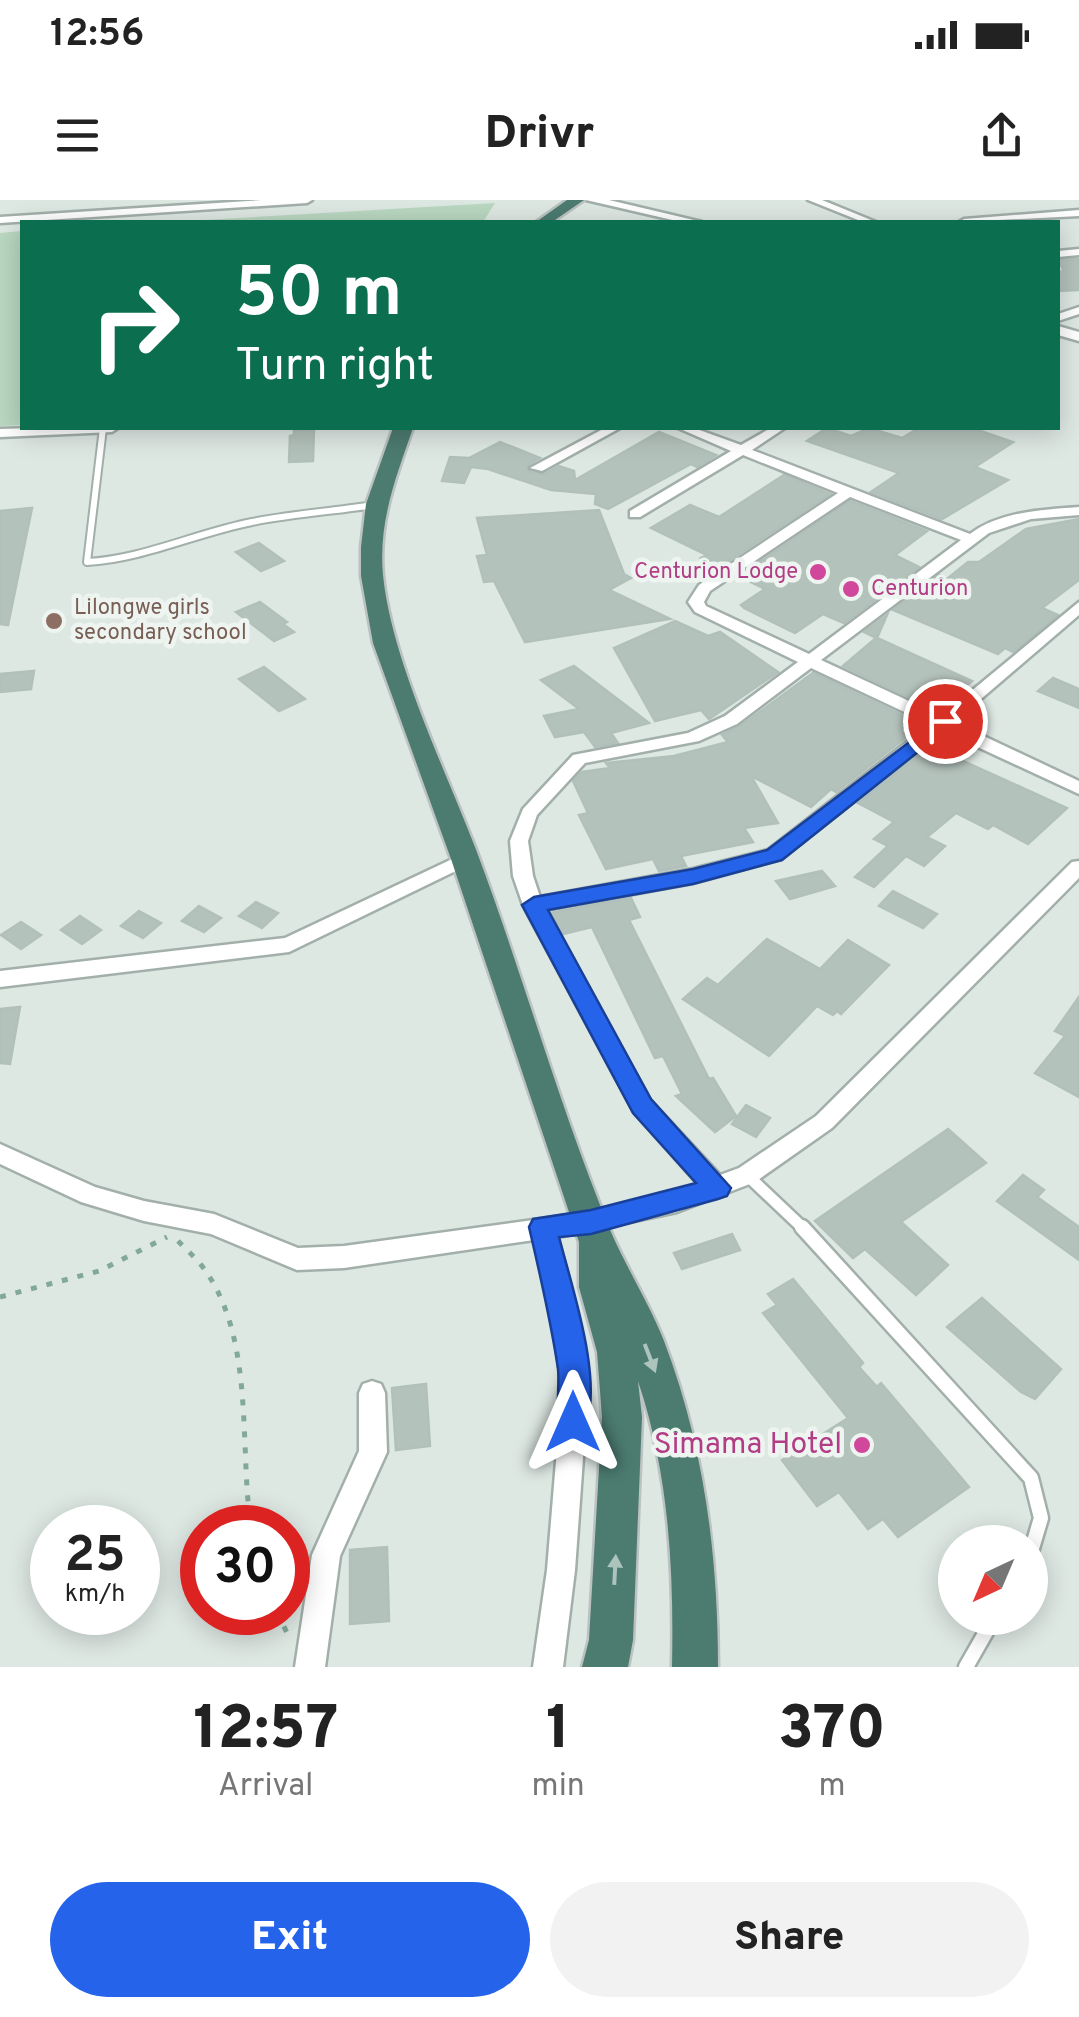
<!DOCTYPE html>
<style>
body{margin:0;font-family:Overpass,sans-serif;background:#f2f2f2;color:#222;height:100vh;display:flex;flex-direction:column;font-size:38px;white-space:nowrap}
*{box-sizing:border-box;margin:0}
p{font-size:32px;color:#767676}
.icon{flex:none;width:55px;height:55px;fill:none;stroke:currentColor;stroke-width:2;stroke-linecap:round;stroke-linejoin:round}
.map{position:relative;height:1467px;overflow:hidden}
.drawer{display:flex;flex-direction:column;background:#fff;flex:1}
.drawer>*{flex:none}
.hud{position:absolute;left:20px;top:20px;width:1040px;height:210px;border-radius:0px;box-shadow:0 5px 25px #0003;background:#0b6e4f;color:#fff;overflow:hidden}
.needle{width:65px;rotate:224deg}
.controls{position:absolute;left:938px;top:1325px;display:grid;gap:20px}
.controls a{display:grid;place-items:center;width:110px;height:110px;border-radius:50%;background:#fff;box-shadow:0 5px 25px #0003;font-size:50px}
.speed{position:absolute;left:30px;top:1305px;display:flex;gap:20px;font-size:50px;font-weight:700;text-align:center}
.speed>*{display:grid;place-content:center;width:130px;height:130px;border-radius:50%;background:#fff;box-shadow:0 5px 25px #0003;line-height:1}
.speed small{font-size:25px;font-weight:400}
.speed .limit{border:15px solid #d22;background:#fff;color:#111}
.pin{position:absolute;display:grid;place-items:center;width:85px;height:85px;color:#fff;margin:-42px;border:5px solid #fff;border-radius:50%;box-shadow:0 2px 10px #0007}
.me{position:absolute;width:110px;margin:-55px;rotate:0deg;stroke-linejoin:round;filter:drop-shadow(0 0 8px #0008)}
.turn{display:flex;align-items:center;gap:35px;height:210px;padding:0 50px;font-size:45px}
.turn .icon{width:130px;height:130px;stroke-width:2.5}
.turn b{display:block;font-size:70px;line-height:85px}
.eta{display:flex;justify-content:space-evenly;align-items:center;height:170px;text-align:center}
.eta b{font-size:60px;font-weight:800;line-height:70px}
.cta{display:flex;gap:20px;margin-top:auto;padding:20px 50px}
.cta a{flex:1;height:115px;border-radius:60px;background:#2563eb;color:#fff;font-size:40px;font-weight:800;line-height:115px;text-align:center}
.cta a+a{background:#f2f2f2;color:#222}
.status{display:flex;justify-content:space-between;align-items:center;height:70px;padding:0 50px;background:#fff;direction:ltr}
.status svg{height:28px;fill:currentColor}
header{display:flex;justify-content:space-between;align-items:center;height:130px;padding:0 50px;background:#fff;font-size:45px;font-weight:800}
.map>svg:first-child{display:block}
</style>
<div class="status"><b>12:56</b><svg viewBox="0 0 49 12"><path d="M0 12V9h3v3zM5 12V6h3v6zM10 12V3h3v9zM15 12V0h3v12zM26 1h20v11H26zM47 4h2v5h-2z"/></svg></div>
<header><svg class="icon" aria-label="menu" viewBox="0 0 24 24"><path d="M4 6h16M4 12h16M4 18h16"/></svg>Drivr<svg class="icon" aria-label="share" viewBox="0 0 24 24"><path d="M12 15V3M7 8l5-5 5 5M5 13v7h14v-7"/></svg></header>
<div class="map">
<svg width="1079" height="1467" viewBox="0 0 1079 1467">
<rect width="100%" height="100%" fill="#dee8e3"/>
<!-- green -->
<g fill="#b9d7c1">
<polygon points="495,3 483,22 169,22"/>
<polygon points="22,31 22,225 0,226 0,33"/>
</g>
<!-- building -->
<g fill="#b4c2bc" stroke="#b1c0ba" stroke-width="2.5">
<polygon points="1079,59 1079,90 1058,91 1058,72 1064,71 1058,60"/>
<polygon points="827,228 851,236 869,228 902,238 919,228 972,228 1013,242 975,267 1008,280 942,319 871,292 899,273 807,241"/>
<polygon points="314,229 313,261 289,262 290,236 294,235 294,230"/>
<polygon points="659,232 716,255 697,267 691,264 608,309 595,304 596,294 551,290 488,269 471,267 464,283 442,281 450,257 469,258 500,242 540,258 528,265 529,272 544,274 559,266 574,271 575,280"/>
<polygon points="784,275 830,294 719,367 701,358 707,355 651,328 690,305 719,317"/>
<polygon points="850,301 927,331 895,355 919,367 844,423 823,414 795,433 744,408 741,405 765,389 739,376"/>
<polygon points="32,308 8,425 0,424 0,311"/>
<polygon points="599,310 624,374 631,378 609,390 670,419 525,442 494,381 484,382 477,356 487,355 477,318"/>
<polygon points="1079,319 1079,380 1042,408 1058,415 1013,452 1005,448 998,454 893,410 939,375 947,379 968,362 979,362 1026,329"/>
<polygon points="259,343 284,361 261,371 236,352"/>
<polygon points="260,402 287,422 283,424 294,432 274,441 236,412"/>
<polygon points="887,415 877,438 972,481 951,498 940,498 928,506 843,466 876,438 864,432"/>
<polygon points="675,421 708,436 720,432 778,472 709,519 701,510 655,521 614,448"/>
<polygon points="574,466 649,523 611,533 618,543 595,547 584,532 555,537 544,516 579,509 541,480"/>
<polygon points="264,467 305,499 279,511 239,479"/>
<polygon points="34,471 31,489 0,492 0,474"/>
<polygon points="813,473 910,519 900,526 904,528 900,531 909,535 836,592 831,589 811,607 751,576 778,623 744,628 753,642 681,656 686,666 659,671 653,659 606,669 579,615 588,613 573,581 582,572 610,568 606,563 674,556 728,542 722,535 739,527"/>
<polygon points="1053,478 1079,489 1079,508 1038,491"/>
<polygon points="930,546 1067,608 1028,644 993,625 988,629 956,613 927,637 945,646 924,666 906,656 874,687 855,677 888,646 874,639 894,622 858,603"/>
<polygon points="822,671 835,686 790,699 776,681"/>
<polygon points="893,691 937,714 923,728 879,706"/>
<polygon points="631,698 640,717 629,720 709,879 713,878 736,916 715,932 676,896 682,894 663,856 655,858 592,727 563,734 551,713"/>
<polygon points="256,702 278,713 262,728 239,716"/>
<polygon points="199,706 221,718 204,732 182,721"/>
<polygon points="139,711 161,723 143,738 121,726"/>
<polygon points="80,716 101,730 82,744 61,730"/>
<polygon points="21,722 41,735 21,749 1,735"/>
<polygon points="767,739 820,769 848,740 889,765 841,814 837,811 833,815 817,806 769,856 683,799 707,778 718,785"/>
<polygon points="1079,797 1079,897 1035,873 1065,836 1055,831"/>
<polygon points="20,807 10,864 0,863 0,809"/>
<polygon points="746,905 770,918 756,937 732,924"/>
<polygon points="948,929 986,963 901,1022 948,1065 916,1095 865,1049 853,1058 815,1021"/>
<polygon points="1023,975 1044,990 1037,997 1079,1027 1079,1060 997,1001"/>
<polygon points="732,1034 740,1050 682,1069 674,1053"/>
<polygon points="793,1079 863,1163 859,1167 877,1187 881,1183 969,1287 898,1337 883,1319 868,1329 839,1292 817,1306 782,1260 848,1218 763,1113 777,1105 768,1094"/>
<polygon points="982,1098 1061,1169 1035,1199 1021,1192 947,1127"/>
<polygon points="426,1184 430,1246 396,1250 392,1188"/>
<polygon points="387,1347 389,1421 350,1424 350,1350"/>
</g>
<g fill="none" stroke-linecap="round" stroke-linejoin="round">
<defs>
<path id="service-far2" d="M103,228L87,362C143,359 196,333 252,322C292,314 334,311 375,305"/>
<polyline id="service-far1" points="747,975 804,1029"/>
<g id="service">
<polyline points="802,1027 1031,1278 1041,1318 1030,1355"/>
<polyline points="966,1467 994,1418"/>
</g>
<g id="minor">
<polygon points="262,0 312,0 307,3 0,23 0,17"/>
<polygon points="808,0 822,0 876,22 863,22"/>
<polygon points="1079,10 1079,16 959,22 964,19"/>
<polygon points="1079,49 1079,55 1058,57 1058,51"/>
<polygon points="1079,107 1079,114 1058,121 1058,114"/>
<polygon points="36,228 118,228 112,232 0,237 0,229"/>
<polygon points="605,228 620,228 542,271 530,268"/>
<path d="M678,228H694L741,245L771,228H785L752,250L970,334C1000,311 1043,310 1079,307V315L1031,319L989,333L821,460L941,516L1079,402V415L954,522L1079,581V594L943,531L781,659L693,683L545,710L650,900L720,975L739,968L816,916L1072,662L1079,661V678L832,928L755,982L677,1012L558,1037L579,1122L588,1188L575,1370L563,1467H533L547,1370L562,1188L553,1122L534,1040L344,1068L297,1070L211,1034L144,1021L81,1002L0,964V944L95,987L144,1001L214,1014L298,1048L344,1046L591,1012L675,992L698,984L634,912L523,705L513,676L510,641L523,609L573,555L688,533L725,516L798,462L695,412L688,402L699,385L838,293L743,255L640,317H630V311L731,251ZM850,297L961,340L809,454L706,406L704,402L710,391ZM811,468L930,524L768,650L693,669L540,697L533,676L528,641L537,615L585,563L699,541L737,524Z"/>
<polygon points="465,653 472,655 474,659 472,663 289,752 0,787 0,771 285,738"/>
<polygon points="372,1181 381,1184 385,1193 387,1252 340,1356 325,1467 295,1467 312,1355 359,1251 359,1193 363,1184"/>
</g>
<g id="tertiary">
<polygon points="586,0 609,0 702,22 681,22"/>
<polygon points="1058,126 1079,132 1079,141 1058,135"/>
</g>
<g id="trunk">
<polygon points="567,0 584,0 552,22 536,22"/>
<path d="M393,228H413C396,277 378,322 383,375C391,458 444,567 475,647C523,774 559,907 611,1032C627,1069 649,1103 664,1141C704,1246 718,1355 718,1467H672C674,1371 669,1273 638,1181L642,1217L633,1440L628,1467H582L589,1440L602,1217L597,1152L579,1087V1042L451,659L373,443L361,376V347L366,304Z"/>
</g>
</defs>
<!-- service-far2 casing -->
<use href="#service-far2" stroke="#a2afaa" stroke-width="10"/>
<!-- service-far1 casing -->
<use href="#service-far1" stroke="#a2afaa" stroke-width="16"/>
<!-- service casing -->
<use href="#service" stroke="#a2afaa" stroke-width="19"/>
<!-- minor casing -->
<use href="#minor" stroke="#a2afaa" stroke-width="5"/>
<!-- tertiary casing -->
<use href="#tertiary" stroke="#a2afaa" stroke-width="5"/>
<!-- trunk casing -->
<use href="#trunk" stroke="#bcc2c1" stroke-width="5"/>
<!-- path -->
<g stroke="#82a89c" stroke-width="5" stroke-dasharray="6 10" stroke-linecap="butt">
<path d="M178,1041C187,1050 197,1059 205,1070C255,1141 239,1246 251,1328"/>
<polyline points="0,1097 99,1071 167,1037"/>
<polyline points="277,1412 288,1435"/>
</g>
<!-- service-far2 -->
<use href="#service-far2" stroke="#fff" stroke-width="6"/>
<!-- service-far1 -->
<use href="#service-far1" stroke="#fff" stroke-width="11"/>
<!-- service -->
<use href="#service" stroke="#fff" stroke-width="14"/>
<!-- minor -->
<use href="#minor" fill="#fff" fill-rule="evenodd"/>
<!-- tertiary -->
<use href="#tertiary" fill="#fff" fill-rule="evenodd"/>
<!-- trunk -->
<use href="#trunk" fill="#4c7b70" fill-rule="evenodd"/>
</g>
<!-- one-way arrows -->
<defs><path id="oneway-solid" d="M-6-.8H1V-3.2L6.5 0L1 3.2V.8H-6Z" transform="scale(2.5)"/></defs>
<g fill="#adc4bd">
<use href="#oneway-solid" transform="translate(650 1158) rotate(69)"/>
<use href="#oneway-solid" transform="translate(615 1370) rotate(-87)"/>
</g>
<!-- route -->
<path fill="#2563eb" stroke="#184099" stroke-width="2.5" d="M945,515L954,521L952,525L782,660L693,684L548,710L651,899L731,988L727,996L718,999L591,1034L559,1037C572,1088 605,1183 584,1232L573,1236L562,1232C554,1214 560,1190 558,1169C551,1121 540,1074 529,1027L533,1019L591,1010L696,983L633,913L522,705L534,697L693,669L767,650Z"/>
<!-- markers -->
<g fill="#d1479c" stroke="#eef5f1" stroke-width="4">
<circle cx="818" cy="372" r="10"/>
<circle cx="851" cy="389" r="10"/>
<circle cx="862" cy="1245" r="10"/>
</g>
<circle fill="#8d6e63" stroke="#eef5f1" stroke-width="4" cx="54" cy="421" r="10"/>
<g text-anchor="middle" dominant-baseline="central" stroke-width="9" stroke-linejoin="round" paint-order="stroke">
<!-- far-hotel labels -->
<g font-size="22" fill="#b23c85" stroke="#eef5f1" text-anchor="end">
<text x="798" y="372">Centurion Lodge</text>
<text x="871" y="389" text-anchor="start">Centurion</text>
</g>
<!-- far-education labels -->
<g font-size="22" fill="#785e54" stroke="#eef5f1" text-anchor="start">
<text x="74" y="408">Lilongwe girls<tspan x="74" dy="25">secondary school</tspan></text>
</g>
<!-- near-hotel labels -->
<g font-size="30" fill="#b23c85" stroke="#eef5f1" text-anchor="end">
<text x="842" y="1245">Simama Hotel</text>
</g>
</g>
</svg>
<div class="controls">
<a><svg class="needle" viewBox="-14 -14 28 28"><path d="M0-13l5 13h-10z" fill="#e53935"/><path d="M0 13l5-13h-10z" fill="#767676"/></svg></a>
</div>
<div class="speed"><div>25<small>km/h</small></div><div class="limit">30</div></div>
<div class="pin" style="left:945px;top:521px;background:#d93025"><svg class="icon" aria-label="arrive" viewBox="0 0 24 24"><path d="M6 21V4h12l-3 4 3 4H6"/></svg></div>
<svg class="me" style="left:573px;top:1222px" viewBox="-20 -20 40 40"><path d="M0-17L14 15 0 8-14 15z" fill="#2563eb" stroke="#fff" stroke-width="4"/></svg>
<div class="hud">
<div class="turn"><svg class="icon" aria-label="right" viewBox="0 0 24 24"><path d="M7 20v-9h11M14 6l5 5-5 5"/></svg><div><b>50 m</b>Turn right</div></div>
</div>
</div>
<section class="drawer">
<div class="eta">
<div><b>12:57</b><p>Arrival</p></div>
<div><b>1</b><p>min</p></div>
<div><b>370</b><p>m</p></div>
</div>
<div class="cta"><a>Exit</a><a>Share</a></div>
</section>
